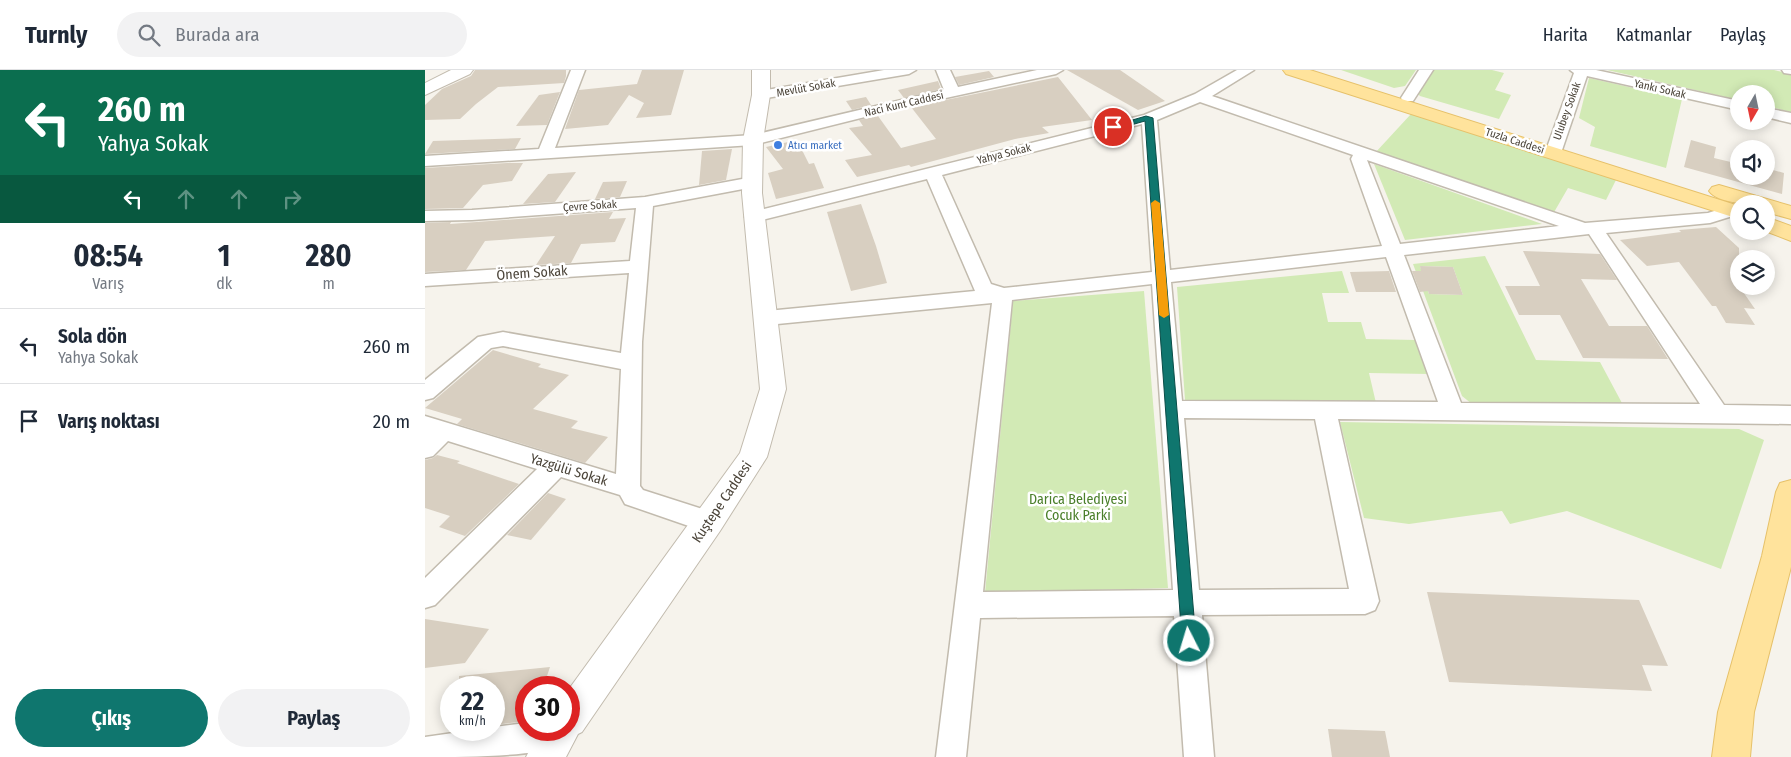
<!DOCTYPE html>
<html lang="tr">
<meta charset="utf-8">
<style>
body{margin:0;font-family:"Fira Sans Condensed",sans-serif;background:#f2f2f3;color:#1f2937;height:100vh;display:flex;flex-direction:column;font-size:19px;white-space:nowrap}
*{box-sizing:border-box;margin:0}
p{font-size:16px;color:#747a83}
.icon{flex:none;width:28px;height:28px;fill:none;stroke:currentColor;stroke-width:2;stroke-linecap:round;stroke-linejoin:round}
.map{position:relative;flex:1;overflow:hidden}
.drawer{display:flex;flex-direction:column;background:#fff;width:425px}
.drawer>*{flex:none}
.guide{background:#0b6e4f;color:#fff;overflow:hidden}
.needle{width:32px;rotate:189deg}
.fabs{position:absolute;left:1305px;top:15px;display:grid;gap:10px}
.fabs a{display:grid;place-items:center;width:45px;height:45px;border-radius:50%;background:#fff;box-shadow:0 2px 12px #0003;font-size:25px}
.speed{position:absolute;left:15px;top:606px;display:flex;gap:10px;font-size:25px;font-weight:700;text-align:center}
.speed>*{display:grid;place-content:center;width:65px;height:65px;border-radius:50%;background:#fff;box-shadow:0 2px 12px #0003;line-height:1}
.speed small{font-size:12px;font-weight:400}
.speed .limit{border:8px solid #d22;background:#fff;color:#111}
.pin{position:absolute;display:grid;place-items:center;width:42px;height:42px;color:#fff;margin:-21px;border:2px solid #fff;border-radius:50%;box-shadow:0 1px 5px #0007}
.me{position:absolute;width:55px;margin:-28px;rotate:355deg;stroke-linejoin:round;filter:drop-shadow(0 0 4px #0008)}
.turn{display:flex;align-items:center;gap:18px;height:105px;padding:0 15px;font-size:22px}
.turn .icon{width:65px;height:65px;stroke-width:2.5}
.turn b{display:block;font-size:35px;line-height:42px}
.lanes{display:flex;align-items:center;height:48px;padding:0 15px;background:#0003;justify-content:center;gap:25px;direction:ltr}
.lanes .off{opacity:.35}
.eta{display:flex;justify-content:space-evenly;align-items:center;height:85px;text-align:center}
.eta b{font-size:30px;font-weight:700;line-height:35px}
.action{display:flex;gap:10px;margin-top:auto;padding:10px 15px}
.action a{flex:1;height:58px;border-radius:30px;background:#0f766e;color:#fff;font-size:20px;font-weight:700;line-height:58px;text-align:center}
.action a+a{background:#f2f2f3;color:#1f2937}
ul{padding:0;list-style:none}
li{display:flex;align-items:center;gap:15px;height:75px;padding:0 15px;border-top:1px solid #e0e1e3}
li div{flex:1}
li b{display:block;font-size:19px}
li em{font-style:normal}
header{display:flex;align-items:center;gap:30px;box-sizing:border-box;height:70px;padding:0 25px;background:#fff;border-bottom:1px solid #e0e1e3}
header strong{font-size:24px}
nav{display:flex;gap:28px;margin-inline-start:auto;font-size:18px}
.search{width:350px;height:45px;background:#f2f2f3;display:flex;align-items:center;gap:12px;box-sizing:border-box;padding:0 18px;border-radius:28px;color:#747a83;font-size:19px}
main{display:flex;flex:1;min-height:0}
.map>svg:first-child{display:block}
</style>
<header>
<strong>Turnly</strong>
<div class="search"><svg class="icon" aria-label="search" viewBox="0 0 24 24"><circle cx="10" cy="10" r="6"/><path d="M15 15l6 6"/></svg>Burada ara</div>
<nav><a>Harita</a><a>Katmanlar</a><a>Paylaş</a></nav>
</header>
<main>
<section class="drawer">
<div class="guide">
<div class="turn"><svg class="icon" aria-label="left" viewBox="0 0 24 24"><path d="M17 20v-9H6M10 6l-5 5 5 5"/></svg><div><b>260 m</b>Yahya Sokak</div></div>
<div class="lanes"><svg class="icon" aria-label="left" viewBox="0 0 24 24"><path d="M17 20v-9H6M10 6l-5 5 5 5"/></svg><svg class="icon off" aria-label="ahead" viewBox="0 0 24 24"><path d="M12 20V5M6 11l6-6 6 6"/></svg><svg class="icon off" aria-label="ahead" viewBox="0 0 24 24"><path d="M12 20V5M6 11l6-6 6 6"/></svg><svg class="icon off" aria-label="right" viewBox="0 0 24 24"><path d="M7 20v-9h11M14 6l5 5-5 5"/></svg></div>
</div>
<div class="eta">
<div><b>08:54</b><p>Varış</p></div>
<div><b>1</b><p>dk</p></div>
<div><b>280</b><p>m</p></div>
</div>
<ul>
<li><svg class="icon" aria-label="left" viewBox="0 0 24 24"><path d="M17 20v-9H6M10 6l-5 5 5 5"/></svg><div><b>Sola dön</b><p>Yahya Sokak</p></div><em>260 m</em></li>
<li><svg class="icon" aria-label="arrive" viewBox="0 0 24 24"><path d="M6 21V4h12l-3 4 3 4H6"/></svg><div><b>Varış noktası</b></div><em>20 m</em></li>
</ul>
<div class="action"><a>Çıkış</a><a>Paylaş</a></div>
</section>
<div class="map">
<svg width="1366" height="687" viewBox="0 0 1366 687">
<rect width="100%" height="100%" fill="#f6f3ec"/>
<!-- green -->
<g fill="#d2eab5" fill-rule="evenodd">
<polygon points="916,0 991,0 980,16 969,18"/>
<polygon points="1007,0 1067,0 1079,3 1070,20 1086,25 1074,49 995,26 992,23"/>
<polygon points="1182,0 1349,0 1366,4 1366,42 1341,36 1341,24 1314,24 1314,30"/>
<polygon points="1164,8 1257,29 1241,98 1165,76 1170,57 1154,48"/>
<polygon points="986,44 1192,108 1181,130 1143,118 1128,144 950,83"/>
<polygon points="949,94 1117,154 980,170"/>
<path d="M1060,186L1111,290L1175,292L1198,335L1047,334L1037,326L988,194ZM995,196L1028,197L1038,225L1004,224Z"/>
<polygon points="917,201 924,223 897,223 903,252 936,252 941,269 991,270 1004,304 944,303 951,333 760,330 752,217"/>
<polygon points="719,221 743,518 560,523 588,231"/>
<polygon points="915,352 1314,359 1339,370 1296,499 1142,441 1085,454 1077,441 984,454 939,448"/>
</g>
<!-- building -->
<g fill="#d8cfc1">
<polygon points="50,0 141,0 141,6 139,13 73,17 51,34 35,49 0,50 0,35 17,19 46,6"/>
<polygon points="217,0 259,0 246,45 211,48 219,33 204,25 183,55 140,59 154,20 212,14"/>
<polygon points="642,0 695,0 740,31 713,40"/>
<polygon points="564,1 569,7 534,15 530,7"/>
<polygon points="633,7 667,50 617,57 624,63 590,69 486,97 484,95 432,107 420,90 447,85 424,58 438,56 434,50 453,46 476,78 511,69 486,37"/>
<polygon points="513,11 516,19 479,28 473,20"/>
<polygon points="135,22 122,55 91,56 114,25"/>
<polygon points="441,27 446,35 427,40 421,31"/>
<polygon points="96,68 90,79 0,84 8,71"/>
<polygon points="372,70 384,94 389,93 399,118 351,129 343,103 358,99 341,77"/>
<polygon points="1266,70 1291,77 1289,88 1314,94 1314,106 1341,106 1341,98 1359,103 1357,124 1259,97"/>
<polygon points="307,79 301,110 274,115 277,81"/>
<polygon points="82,93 98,93 87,111 58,115 38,138 0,139 0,98"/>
<polygon points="151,102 130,132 98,134 123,104"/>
<polygon points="202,111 195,127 170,129 178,112"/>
<polygon points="436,134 451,176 462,213 426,221 402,142"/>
<polygon points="188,142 184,149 201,148 190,172 156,174 146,193 111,195 130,166 60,171 41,200 0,202 0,153 26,152 25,154"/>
<polygon points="1291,157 1314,178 1314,216 1330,239 1319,238 1330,255 1301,253 1291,236 1287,236 1254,192 1222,196 1195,170 1256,162 1254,160"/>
<polygon points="1098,181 1175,184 1192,210 1156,209 1184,256 1222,256 1243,289 1158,288 1135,245 1094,245 1080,216 1115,216"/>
<polygon points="995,196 1028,197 1038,225 1004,224 1003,221 995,222 987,201 996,201"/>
<polygon points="964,201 971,222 931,222 925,202"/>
<polygon points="68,280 116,294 113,297 144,305 108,339 153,351 146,358 183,367 160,393 32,354 37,349 0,338"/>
<polygon points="12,385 35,391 32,393 94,414 40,466 14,457 25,446 0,438 0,390 8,388"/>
<polygon points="123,423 141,429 106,470 82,465"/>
<polygon points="1002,522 1214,530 1243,596 1217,595 1227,621 1024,612"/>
<polygon points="0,549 64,559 40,593 0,598"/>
<polygon points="125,597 118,618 101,618 101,651 69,655 69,618 34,618 34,606"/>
<polygon points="903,659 960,661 965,687 907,687"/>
</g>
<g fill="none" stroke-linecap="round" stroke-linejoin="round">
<defs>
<g id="minor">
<polygon points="146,0 160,0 130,78 328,65 519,20 511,0 525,0 533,17 612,0 638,0 631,4 484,36 328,75 0,96 0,86 114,79"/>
<polygon points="459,0 491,0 484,4 336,29 331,28 329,25 331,22 336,21"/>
<path d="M812,0H829L787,26L1160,153L1283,143L1308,135L1314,136V144L1285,153L1181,163L1299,335L1366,336V354L913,349L954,531L950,540L940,544L777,545L789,687H759L749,546L555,548L541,687H511L567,233L342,255L335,253L332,248L335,243L342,241L550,221L502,109L329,152L323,151L320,147L323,143L719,45L770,24ZM775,32L928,85L926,89L957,176L745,200L732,50ZM717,54L727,202L579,218L566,214L517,105ZM942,90L1134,156L975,174ZM1164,164L1275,334L1036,333L979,185ZM961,187L1013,332L757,331L746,212ZM727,214L748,520L558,522L587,230ZM759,348L890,349L924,519L774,520Z"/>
<polygon points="994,0 1008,0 988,31 978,31 976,28"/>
<polygon points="1145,0 1171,0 1314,31 1314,40 1162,6 1136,83 1134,86 1122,86 1120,83 1149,3"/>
<polygon points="1357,0 1366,0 1366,4 1359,3"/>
<polygon points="1341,38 1366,43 1366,53 1341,47"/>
<polygon points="328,107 334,108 336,112 334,116 228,136 217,272 215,416 218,420 293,444 297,452 293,460 284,463 200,434 195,425 136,407 10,535 0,538 0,508 112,399 23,371 8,386 0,388 0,346 191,404 196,299 78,276 66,278 8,328 0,330 0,310 53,267 78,262 196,283 204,203 0,216 0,204 205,191 211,138 47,150 0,151 0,141 47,140 220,127"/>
<path d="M101,653V660H144V653L148,664L144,675C105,687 42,687 0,687V667L49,660H69V657Z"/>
</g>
<g id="tertiary">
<polygon points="26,0 48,0 45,4 0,25 0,13"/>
<polygon points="327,0 345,0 345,25 338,70 337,123 361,319 342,387 295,461 157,662 153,664 141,687 101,687 115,660 144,660 144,619 315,383 335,319 317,123 318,70 327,25"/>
</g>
<g id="primary">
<polygon points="858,0 885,0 1314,136 1314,149 861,4"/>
<path d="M1294,115L1366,136V149L1341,142V134C1326,134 1293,134 1284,121L1287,117Z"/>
<polygon points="1341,147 1366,156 1366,171 1340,161 1341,161"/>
<polygon points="1366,410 1366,497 1329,642 1325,687 1287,687 1293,642 1337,486 1351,422 1355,413"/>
</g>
</defs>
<!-- minor casing -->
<use href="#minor" stroke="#c2bbae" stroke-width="3"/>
<!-- tertiary casing -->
<use href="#tertiary" stroke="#c2bbae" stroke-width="2"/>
<!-- primary casing -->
<use href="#primary" stroke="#e6c16a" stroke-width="2"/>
<!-- minor -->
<use href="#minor" fill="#fff" fill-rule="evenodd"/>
<!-- tertiary -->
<use href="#tertiary" fill="#fff" fill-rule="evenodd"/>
<!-- primary -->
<use href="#primary" fill="#ffe39c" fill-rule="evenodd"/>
</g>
<!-- route -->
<polygon fill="#0f766e" stroke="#0a4d48" points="721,46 728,48 771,571 769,576 764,578 759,576 757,571 720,51 688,60 684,57"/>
<!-- slow -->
<polygon fill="#f59e0b" points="730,130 735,133 744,245 739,248 734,245 726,133"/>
<!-- markers -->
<circle fill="#3f7fe0" stroke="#fff" stroke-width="2" cx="353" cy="75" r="5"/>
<g text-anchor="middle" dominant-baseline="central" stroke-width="5" stroke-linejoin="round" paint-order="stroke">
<!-- far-street labels -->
<g font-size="11" fill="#4b4439" stroke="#fff">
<text transform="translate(381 18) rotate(-10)">Mevlüt Sokak</text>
<text transform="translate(1235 19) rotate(13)">Yankı Sokak</text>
<text transform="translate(479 34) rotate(-13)">Naci Kunt Caddesi</text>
<text transform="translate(1142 41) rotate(-70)">Ulubey Sokak</text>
<text transform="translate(1090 71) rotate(18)">Tuzla Caddesi</text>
<text transform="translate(579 84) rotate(-14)">Yahya Sokak</text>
<text transform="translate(165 136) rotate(-4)">Çevre Sokak</text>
</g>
<!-- far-shop labels -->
<g font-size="11" fill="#366cbe" stroke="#fff" text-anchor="start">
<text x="363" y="75">Atıcı market</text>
</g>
<!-- street labels -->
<g font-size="14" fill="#4b4439" stroke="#fff">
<text transform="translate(107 203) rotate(-4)">Önem Sokak</text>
<text transform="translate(144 400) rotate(17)">Yazgülü Sokak</text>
<text transform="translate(297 432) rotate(-56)">Kuştepe Caddesi</text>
</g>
<!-- park labels -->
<g font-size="14" fill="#4a7f2a" stroke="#fff">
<text x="653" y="429">Darica Belediyesi<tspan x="653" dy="16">Cocuk Parki</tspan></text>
</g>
</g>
</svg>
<div class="fabs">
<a><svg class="needle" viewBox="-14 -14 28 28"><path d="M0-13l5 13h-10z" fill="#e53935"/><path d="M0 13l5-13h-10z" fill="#747a83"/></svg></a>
<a><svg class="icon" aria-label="sound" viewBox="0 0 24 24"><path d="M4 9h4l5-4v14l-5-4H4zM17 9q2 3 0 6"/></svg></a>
<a><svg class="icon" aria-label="search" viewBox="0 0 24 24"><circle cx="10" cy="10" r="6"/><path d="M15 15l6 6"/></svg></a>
<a><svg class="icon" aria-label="layers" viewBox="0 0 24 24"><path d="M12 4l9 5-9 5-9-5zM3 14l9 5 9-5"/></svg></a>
</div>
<div class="speed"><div>22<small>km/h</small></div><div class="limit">30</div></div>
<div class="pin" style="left:688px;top:57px;background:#d93025"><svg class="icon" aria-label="arrive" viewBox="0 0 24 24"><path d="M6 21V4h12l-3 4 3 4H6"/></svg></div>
<svg class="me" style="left:764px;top:571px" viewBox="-20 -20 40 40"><circle r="17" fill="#0f766e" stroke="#fff" stroke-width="3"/><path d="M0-11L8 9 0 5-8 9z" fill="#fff"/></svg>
</div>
</main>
